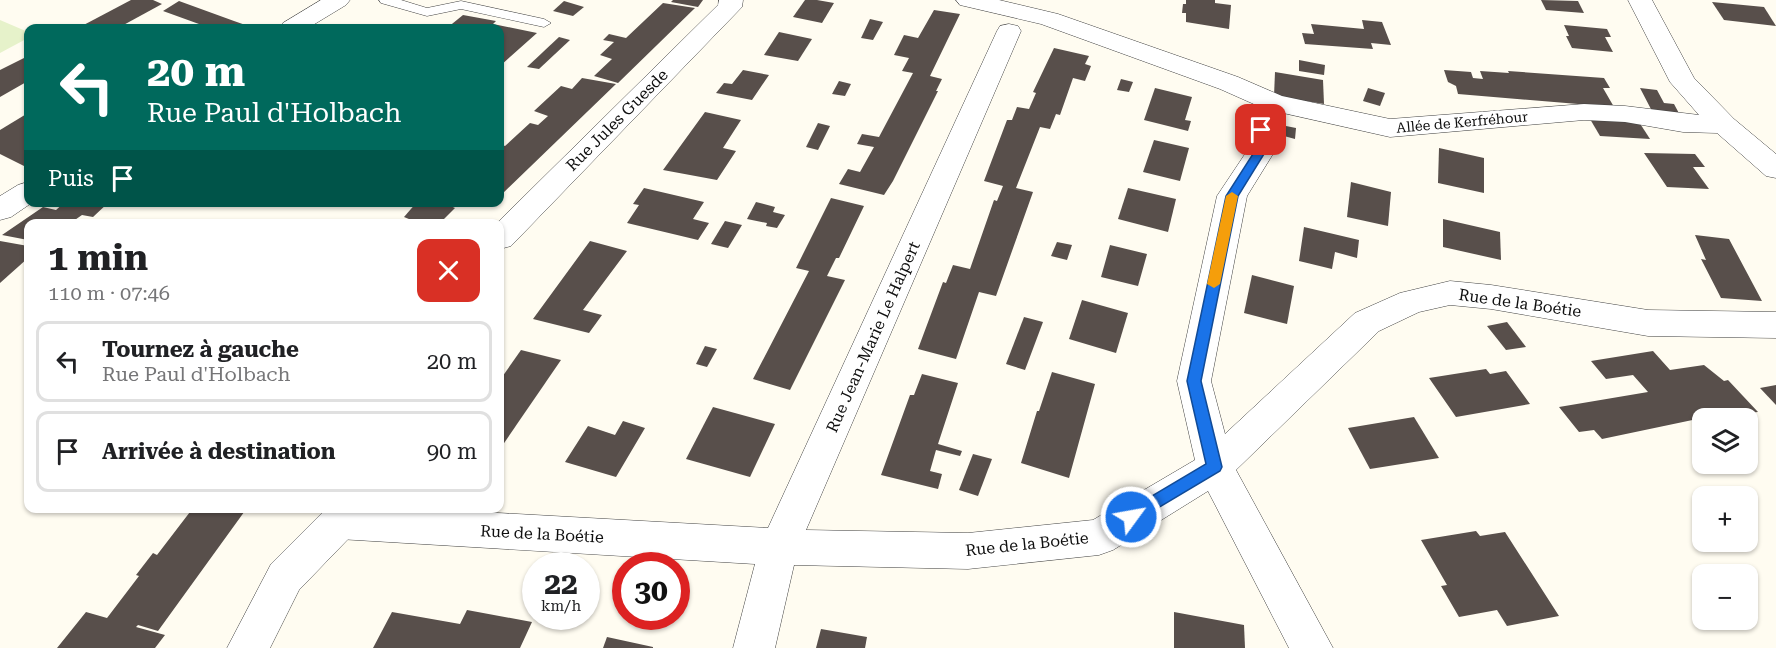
<!DOCTYPE html>
<html lang="fr">
<meta charset="utf-8">
<style>
body{margin:0;font-family:"Roboto Serif",serif;background:#f6f6f6;color:#202124;height:100vh;display:flex;flex-direction:column;font-size:22px;white-space:nowrap}
*{box-sizing:border-box;margin:0}
p{font-size:20px;color:#757577}
.icon{flex:none;width:33px;height:33px;fill:none;stroke:currentColor;stroke-width:2;stroke-linecap:round;stroke-linejoin:round}
.map{position:relative;flex:1;overflow:hidden}
.side{position:absolute;left:24px;top:219px;width:480px;height:294px;display:flex;flex-direction:column;background:#fff;border-radius:12px;box-shadow:0 2px 4px #0004}
.side>*{flex:none}
.banner{position:absolute;left:24px;top:24px;width:480px;height:183px;border-radius:12px;box-shadow:0 2px 4px #0004;background:#00695c;color:#fff;overflow:hidden}
.buttons{position:absolute;left:1692px;top:408px;display:grid;gap:12px}
.buttons a{display:grid;place-items:center;width:66px;height:66px;border-radius:12px;background:#fff;box-shadow:0 2px 4px #0004;font-size:30px}
.speed{position:absolute;left:522px;top:552px;display:flex;gap:12px;font-size:30px;font-weight:700;text-align:center}
.speed>*{display:grid;place-content:center;width:78px;height:78px;border-radius:50%;background:#fff;box-shadow:0 2px 4px #0004;line-height:1}
.speed small{font-size:15px;font-weight:400}
.speed .limit{border:9px solid #d22;background:#fff;color:#111}
.pin{position:absolute;display:grid;place-items:center;width:51px;height:51px;color:#fff;margin:-26px;border-radius:12px;box-shadow:0 3px 9px #0006}
.me{position:absolute;width:66px;margin:-33px;rotate:58deg;stroke-linejoin:round;filter:drop-shadow(0 0 4px #0008)}
.turn{display:flex;align-items:center;gap:21px;height:126px;padding:0 24px;font-size:27px}
.turn .icon{width:78px;height:78px;stroke-width:2.5}
.turn b{display:block;font-size:42px;line-height:51px}
.then{display:flex;align-items:center;height:57px;padding:0 24px;background:#0003;gap:12px;font-size:22px}
.round{display:grid;place-items:center;flex:none;width:63px;height:63px;border-radius:12px;background:#f6f6f6}
.summary{display:flex;align-items:center;justify-content:space-between;height:102px;padding:0 24px}
h1{font-size:36px;font-weight:700;line-height:45px}
ul{padding:0;list-style:none}
li{display:flex;align-items:center;gap:18px;height:81px;margin:0 12px 9px;padding:0 12px;border:3px solid #e0e0e0;border-radius:12px}
li div{flex:1}
li b{display:block;font-size:22px}
li em{font-style:normal}
.map>svg:first-child{display:block}
</style>
<div class="map">
<svg width="1776" height="648" viewBox="0 0 1776 648">
<rect width="100%" height="100%" fill="#fffcf1"/>
<!-- pitch -->
<polygon fill="#e6f2ca" points="0,20 28,32 28,38 0,53"/>
<!-- building -->
<g fill="#584f4b">
<polygon points="131,0 153,0 162,4 118,28 78,28"/>
<polygon points="673,0 703,0 698,7 671,2"/>
<polygon points="805,0 817,0 834,3 822,23 793,17"/>
<polygon points="1186,0 1215,0 1215,3 1231,5 1229,29 1186,22 1186,13 1182,13 1183,4 1186,4"/>
<polygon points="1541,0 1578,1 1584,13 1546,10"/>
<polygon points="179,1 234,21 254,28 210,28 163,11"/>
<polygon points="564,1 584,7 573,16 553,11"/>
<polygon points="1712,2 1764,7 1776,26 1724,20"/>
<polygon points="663,3 695,8 618,83 594,76 612,59 600,55 614,42 603,40 609,34 626,38"/>
<polygon points="934,10 960,14 930,76 942,79 936,91 938,91 893,181 884,195 839,184 848,169 860,172 874,147 857,144 862,134 879,137 913,73 902,71 909,58 894,55 904,35 918,38"/>
<polygon points="463,15 496,21 493,24 537,33 500,66 500,28 447,28"/>
<polygon points="870,19 883,22 873,40 861,38"/>
<polygon points="1362,20 1382,22 1391,45 1371,43 1373,49 1305,44 1302,33 1314,34 1311,24 1364,29"/>
<polygon points="1564,25 1607,29 1611,37 1605,37 1613,52 1572,48 1566,36 1569,36"/>
<polygon points="779,32 812,39 798,61 764,55"/>
<polygon points="559,37 570,40 539,69 527,67"/>
<polygon points="1054,48 1089,56 1085,64 1091,66 1085,81 1073,78 1060,115 1056,114 1050,129 1040,127 1016,188 1033,192 996,296 979,292 956,359 918,349 943,282 946,283 953,265 970,269 994,200 997,201 1003,186 984,181 1007,120 1012,120 1017,107 1029,109 1036,93 1033,92"/>
<polygon points="28,56 28,81 0,97 0,70"/>
<polygon points="1299,60 1325,65 1324,75 1299,71"/>
<polygon points="743,70 769,75 752,100 716,93 724,83 732,84"/>
<polygon points="1444,70 1471,72 1473,78 1483,79 1480,71 1509,73 1508,71 1604,78 1610,88 1603,88 1614,107 1458,94 1456,86 1448,82"/>
<polygon points="1275,72 1323,80 1324,104 1274,96"/>
<polygon points="582,78 616,84 500,196 500,144 505,146 530,123 538,125 548,116 534,111 561,86 572,89"/>
<polygon points="1121,79 1133,82 1129,92 1117,90"/>
<polygon points="839,81 851,84 845,96 832,94"/>
<polygon points="1155,88 1192,97 1185,120 1191,121 1188,131 1144,120"/>
<polygon points="1368,88 1385,93 1380,106 1363,101"/>
<polygon points="1640,88 1657,90 1664,103 1674,104 1681,117 1653,113"/>
<polygon points="705,112 741,120 723,148 736,151 717,180 663,170"/>
<polygon points="28,113 28,168 0,154 0,130"/>
<polygon points="1590,119 1639,122 1650,139 1600,136"/>
<polygon points="818,123 830,126 818,150 806,147"/>
<polygon points="1286,126 1296,128 1295,139 1284,136"/>
<polygon points="1154,140 1189,148 1180,181 1143,172"/>
<polygon points="1439,148 1484,158 1484,193 1438,183"/>
<polygon points="1644,153 1695,154 1705,167 1693,167 1709,189 1667,187"/>
<polygon points="1351,182 1391,192 1388,226 1347,217"/>
<polygon points="644,188 704,202 693,219 709,223 698,240 627,223 639,205 633,204"/>
<polygon points="1128,188 1176,199 1168,232 1118,219"/>
<polygon points="831,198 864,206 839,258 836,258 827,276 845,280 790,390 753,379 809,271 796,268"/>
<polygon points="65,202 109,202 93,217 82,215 69,224 28,224 28,240 2,235 43,207 56,210"/>
<polygon points="417,202 442,202 455,208 439,224 421,224 404,217"/>
<polygon points="756,202 775,207 773,212 785,215 777,228 766,226 767,223 747,219"/>
<polygon points="1443,219 1500,232 1501,260 1443,247"/>
<polygon points="725,221 742,225 728,248 711,244"/>
<polygon points="1304,227 1359,240 1357,258 1335,252 1332,269 1299,261"/>
<polygon points="1695,235 1729,239 1762,301 1721,298 1701,259 1706,260"/>
<polygon points="0,241 28,246 28,258 0,283"/>
<polygon points="590,241 627,251 583,310 602,315 589,333 533,319"/>
<polygon points="1057,242 1072,245 1067,260 1051,256"/>
<polygon points="1110,245 1147,254 1138,286 1101,277"/>
<polygon points="1252,275 1294,286 1287,324 1244,313"/>
<polygon points="1082,300 1128,313 1116,353 1069,339"/>
<polygon points="1024,317 1043,322 1025,370 1006,364"/>
<polygon points="1507,322 1526,347 1506,350 1487,326"/>
<polygon points="705,346 717,349 707,367 696,364"/>
<polygon points="521,350 561,360 500,449 500,380"/>
<polygon points="1653,351 1670,370 1704,365 1724,381 1728,380 1758,412 1702,418 1602,439 1594,430 1579,432 1559,407 1648,392 1633,375 1606,379 1591,361"/>
<polygon points="1486,369 1490,374 1506,371 1530,404 1456,417 1429,378"/>
<polygon points="1052,372 1095,384 1069,478 1021,463 1037,411 1039,411"/>
<polygon points="922,374 958,383 938,444 962,451 960,456 936,450 930,471 942,474 938,489 881,475 910,395 914,395"/>
<polygon points="1776,385 1776,405 1760,388"/>
<polygon points="713,407 775,424 750,477 686,459"/>
<polygon points="1414,417 1439,458 1370,469 1348,428"/>
<polygon points="623,421 645,428 616,477 565,462 588,426 615,435"/>
<polygon points="973,454 992,459 978,496 959,490"/>
<polygon points="193,508 247,508 158,631 138,625 136,627 165,635 155,648 57,648 86,612 107,618 139,576 136,575 153,553 157,555"/>
<polygon points="1476,531 1480,536 1505,532 1559,616 1507,626 1497,610 1459,617 1441,586 1447,585 1421,540"/>
<polygon points="467,610 532,622 520,648 373,648 392,612 460,624"/>
<polygon points="1174,612 1244,625 1245,648 1174,648"/>
<polygon points="821,629 867,637 865,648 816,648"/>
<polygon points="607,637 653,647 653,648 603,648"/>
</g>
<g fill="none" stroke-linecap="round" stroke-linejoin="round">
<defs>
<polygon id="service" points="379,0 401,0 427,8 461,1 544,19 551,23 544,27 461,9 427,16 381,3"/>
<g id="minor">
<polygon points="321,0 350,0 346,5 308,28 280,28 283,23"/>
<polygon points="956,0 999,0 1058,14 1238,77 1282,96 1390,119 1584,104 1625,106 1699,115 1670,82 1628,0 1652,0 1694,78 1734,119 1776,154 1776,178 1766,176 1717,133 1683,132 1625,122 1584,120 1390,137 1265,109 1220,89 1041,24 960,5"/>
<polygon points="1009,24 1018,26 1021,31 806,530 968,533 1093,520 1195,460 1177,381 1217,196 1245,154 1247,130 1251,124 1261,121 1271,124 1275,130 1273,154 1247,196 1211,381 1225,434 1355,313 1400,293 1450,281 1491,285 1648,310 1776,312 1776,338 1648,336 1491,309 1450,305 1419,312 1379,331 1236,470 1333,648 1289,648 1208,491 1113,550 1099,555 968,569 794,565 775,648 733,648 755,564 339,539 325,534 320,522 325,510 329,508 409,508 768,528 997,31 1000,26"/>
<polygon points="28,182 28,202 33,202 11,217 0,220 0,196 18,185"/>
</g>
<g id="tertiary">
<polygon points="719,0 743,0 742,7 511,246 500,249 500,224 496,224 718,5"/>
<polygon points="323,508 361,508 353,534 299,590 270,648 227,648 271,564 322,513"/>
</g>
</defs>
<!-- service casing -->
<use href="#service" stroke="#424242" stroke-width="1"/>
<!-- minor casing -->
<use href="#minor" stroke="#424242" stroke-width="1"/>
<!-- tertiary casing -->
<use href="#tertiary" stroke="#424242" stroke-width="1"/>
<!-- service -->
<use href="#service" fill="#fff" fill-rule="evenodd"/>
<!-- minor -->
<use href="#minor" fill="#fff" fill-rule="evenodd"/>
<!-- tertiary -->
<use href="#tertiary" fill="#fff" fill-rule="evenodd"/>
</g>
<!-- route -->
<polygon fill="#1a73e8" stroke="#114b97" stroke-width="1.5" points="1261,127 1267,130 1264,154 1238,196 1201,381 1222,467 1220,471 1131,524 1125,522 1123,517 1125,512 1206,464 1187,381 1226,196 1253,154 1256,130"/>
<!-- slow -->
<polygon fill="#f59e0b" points="1232,192 1238,196 1220,284 1214,288 1207,284 1226,196"/>
<g text-anchor="middle" dominant-baseline="central" stroke-width="6" stroke-linejoin="round" paint-order="stroke">
<!-- far-street labels -->
<g font-size="14" fill="#0f0f0f" stroke="#fff">
<text transform="translate(1462 122) rotate(-5)">Allée de Kerfréhour</text>
</g>
<!-- street labels -->
<g font-size="16" fill="#0f0f0f" stroke="#fff">
<text transform="translate(617 120) rotate(-45)">Rue Jules Guesde</text>
<text transform="translate(1520 303) rotate(8)">Rue de la Boétie</text>
<text transform="translate(873 337) rotate(-66)">Rue Jean-Marie Le Halpert</text>
<text transform="translate(542 534) rotate(3)">Rue de la Boétie</text>
<text transform="translate(1027 544) rotate(-6)">Rue de la Boétie</text>
</g>
</g>
</svg>
<div class="buttons">
<a><svg class="icon" aria-label="layers" viewBox="0 0 24 24"><path d="M12 4l9 5-9 5-9-5zM3 14l9 5 9-5"/></svg></a>
<a>+</a>
<a>−</a>
</div>
<div class="speed"><div>22<small>km/h</small></div><div class="limit">30</div></div>
<div class="pin" style="left:1261px;top:130px;background:#d93025"><svg class="icon" aria-label="arrive" viewBox="0 0 24 24"><path d="M6 21V4h12l-3 4 3 4H6"/></svg></div>
<svg class="me" style="left:1131px;top:517px" viewBox="-20 -20 40 40"><circle r="17" fill="#1a73e8" stroke="#fff" stroke-width="3"/><path d="M0-11L8 9 0 5-8 9z" fill="#fff"/></svg>
<div class="banner">
<div class="turn"><svg class="icon" aria-label="left" viewBox="0 0 24 24"><path d="M17 20v-9H6M10 6l-5 5 5 5"/></svg><div><b>20 m</b>Rue Paul d'Holbach</div></div>
<div class="then">Puis<svg class="icon" aria-label="arrive" viewBox="0 0 24 24"><path d="M6 21V4h12l-3 4 3 4H6"/></svg></div>
</div>
<section class="side">
<div class="summary"><div><h1>1 min</h1><p>110 m · 07:46</p></div><a class="round" style="background:#d93025;color:#fff"><svg class="icon" aria-label="close" viewBox="0 0 24 24"><path d="M6 6l12 12M18 6L6 18"/></svg></a></div>
<ul>
<li><svg class="icon" aria-label="left" viewBox="0 0 24 24"><path d="M17 20v-9H6M10 6l-5 5 5 5"/></svg><div><b>Tournez à gauche</b><p>Rue Paul d'Holbach</p></div><em>20 m</em></li>
<li><svg class="icon" aria-label="arrive" viewBox="0 0 24 24"><path d="M6 21V4h12l-3 4 3 4H6"/></svg><div><b>Arrivée à destination</b></div><em>90 m</em></li>
</ul>
</section>
</div>
